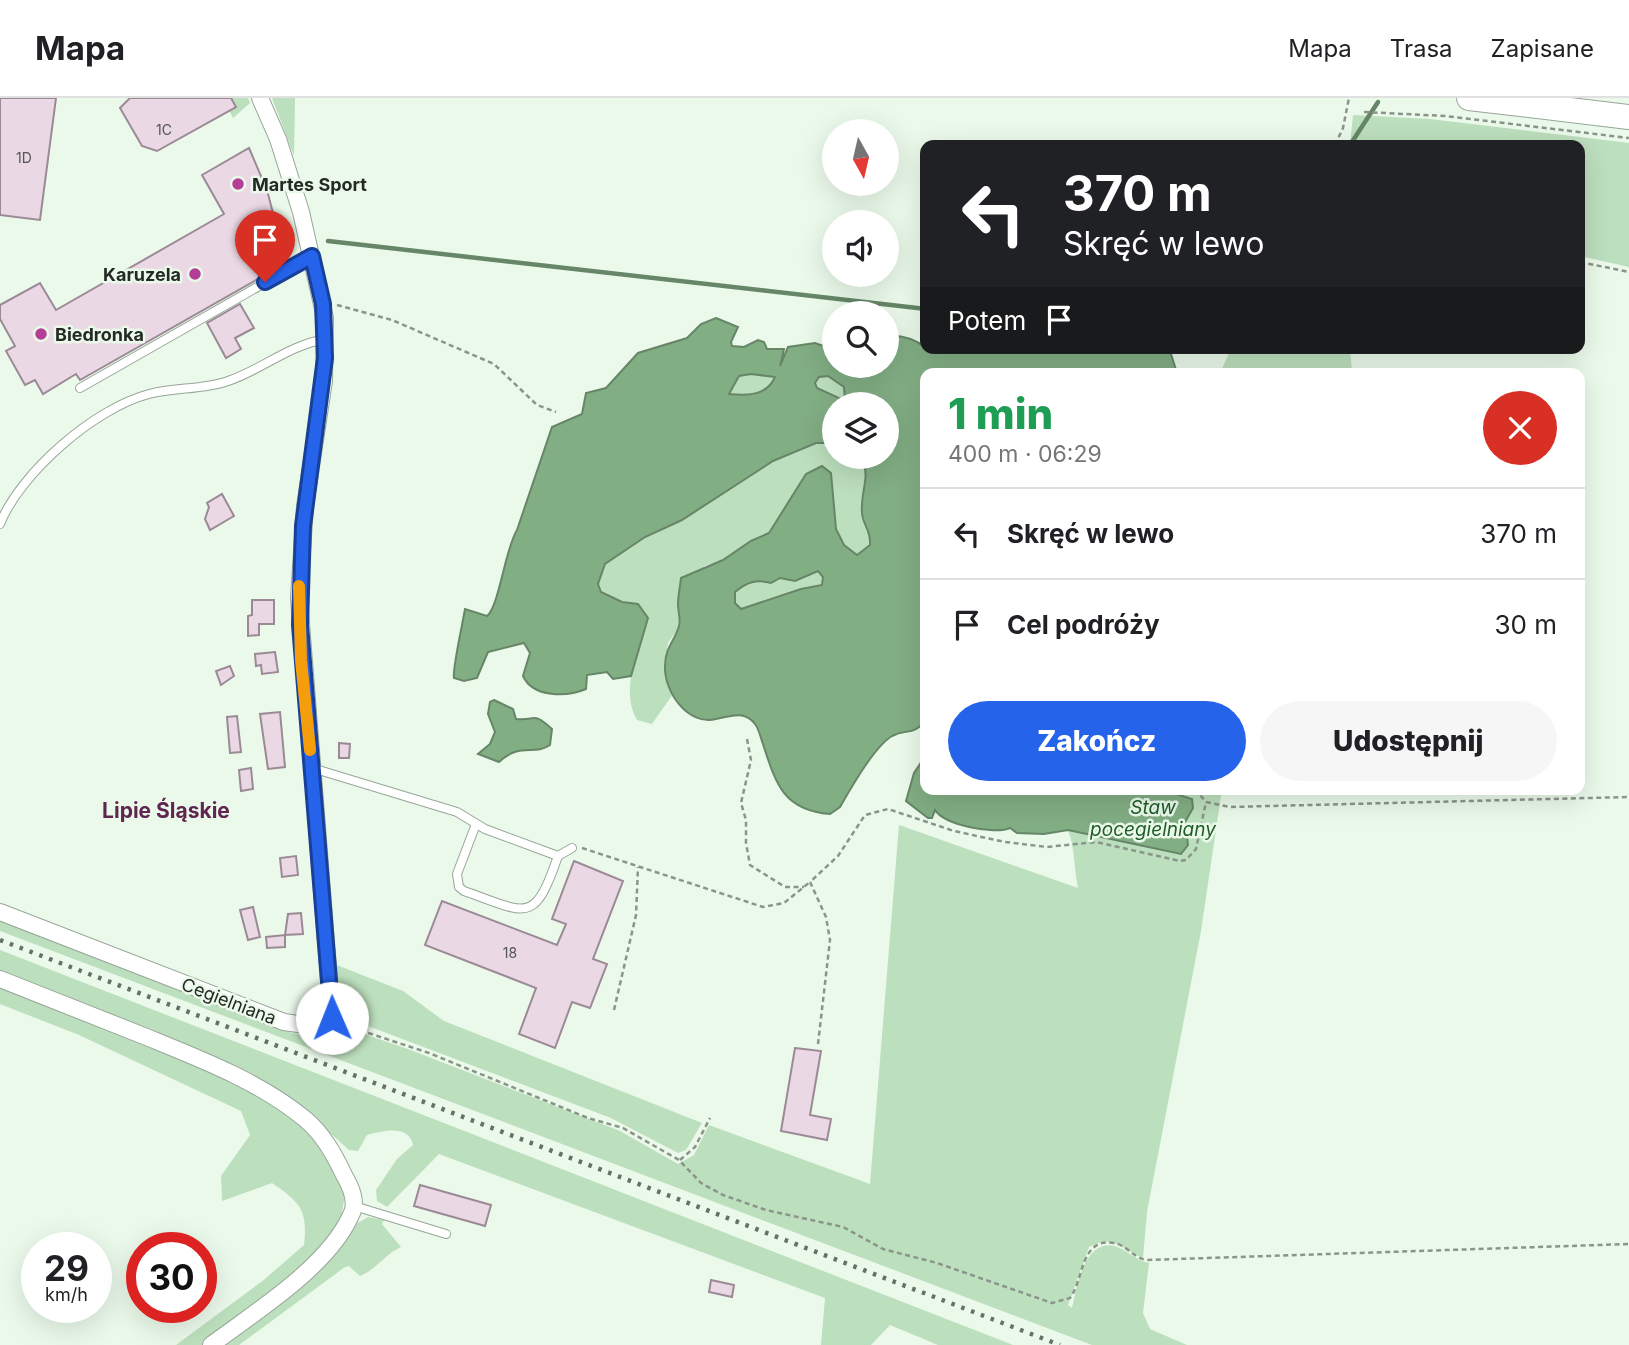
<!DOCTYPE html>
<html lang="pl">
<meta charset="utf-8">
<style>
body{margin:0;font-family:Inter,sans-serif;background:#f6f6f6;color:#202124;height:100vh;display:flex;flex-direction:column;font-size:26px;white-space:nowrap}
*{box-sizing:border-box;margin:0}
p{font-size:23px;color:#757577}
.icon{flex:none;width:38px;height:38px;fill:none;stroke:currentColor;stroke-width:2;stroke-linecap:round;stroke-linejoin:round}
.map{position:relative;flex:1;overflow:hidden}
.sheet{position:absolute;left:920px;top:270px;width:665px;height:427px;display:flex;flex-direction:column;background:#fff;border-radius:14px;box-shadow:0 7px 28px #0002}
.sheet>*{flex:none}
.banner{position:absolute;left:920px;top:42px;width:665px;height:214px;border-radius:14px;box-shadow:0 7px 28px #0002;background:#202124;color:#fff;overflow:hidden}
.needle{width:46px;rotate:172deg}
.tools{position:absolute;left:822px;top:21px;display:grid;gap:14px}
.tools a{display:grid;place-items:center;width:77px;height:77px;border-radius:50%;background:#fff;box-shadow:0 7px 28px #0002;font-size:35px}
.speed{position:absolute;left:21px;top:1134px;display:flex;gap:14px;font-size:35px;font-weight:700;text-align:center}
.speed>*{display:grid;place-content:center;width:91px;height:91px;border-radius:50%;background:#fff;box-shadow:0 7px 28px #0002;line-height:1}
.speed small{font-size:18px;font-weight:400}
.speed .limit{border:10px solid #d22;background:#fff;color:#111}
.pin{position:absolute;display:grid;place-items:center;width:60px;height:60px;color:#fff;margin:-72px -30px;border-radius:50% 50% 50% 0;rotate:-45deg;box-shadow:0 0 7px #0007}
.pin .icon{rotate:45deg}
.me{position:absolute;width:77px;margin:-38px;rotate:359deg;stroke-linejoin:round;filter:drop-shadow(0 0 5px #0008)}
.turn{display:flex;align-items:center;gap:24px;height:147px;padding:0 28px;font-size:32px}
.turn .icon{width:91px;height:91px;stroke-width:2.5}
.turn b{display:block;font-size:49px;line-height:60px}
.then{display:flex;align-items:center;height:66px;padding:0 28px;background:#0003;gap:14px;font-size:26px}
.round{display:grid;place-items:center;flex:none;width:74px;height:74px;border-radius:37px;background:#f6f6f6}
.overview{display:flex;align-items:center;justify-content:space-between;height:119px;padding:0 28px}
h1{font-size:42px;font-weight:800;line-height:52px;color:#1e9e55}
.primary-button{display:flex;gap:14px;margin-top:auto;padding:14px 28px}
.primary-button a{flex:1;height:80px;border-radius:42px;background:#2563eb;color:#fff;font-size:28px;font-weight:800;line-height:80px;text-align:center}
.primary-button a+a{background:#f6f6f6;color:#202124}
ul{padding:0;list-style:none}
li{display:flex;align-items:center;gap:21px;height:91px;padding:0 28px;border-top:2px solid #e0e0e0}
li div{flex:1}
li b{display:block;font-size:26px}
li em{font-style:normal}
header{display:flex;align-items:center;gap:42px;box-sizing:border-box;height:98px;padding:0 35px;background:#fff;border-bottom:2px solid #e0e0e0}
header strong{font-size:33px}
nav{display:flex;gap:38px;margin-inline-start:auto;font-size:24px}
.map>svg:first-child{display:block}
</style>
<header>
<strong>Mapa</strong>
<nav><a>Mapa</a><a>Trasa</a><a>Zapisane</a></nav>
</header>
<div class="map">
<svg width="1629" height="1247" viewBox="0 0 1629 1247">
<rect width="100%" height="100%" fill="#eaf9ea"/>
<!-- green -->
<g fill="#bcdfbd">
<polygon points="223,0 248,0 250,5 233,20"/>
<polygon points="272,0 295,0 294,58"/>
<polygon points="1353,17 1430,21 1629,45 1629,169 1580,158 1580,47 1350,47"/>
<polygon points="1225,250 1350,250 1352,273 1220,275 1230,253"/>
<path d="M751,276L775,279C767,298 746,298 729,296L739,278Z"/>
<polygon points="828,278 844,289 845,304 817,290 815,285 819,279"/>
<path d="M816,345H835V359L863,361C871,387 858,393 862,416C863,429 871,431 870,447L857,457L844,447L836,430L831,376L779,420L769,435L751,443L723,462L704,468L678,507L680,528L668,545L664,570L673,596L652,626L637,622C619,591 640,551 648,520L638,506L622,504L601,494L598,486L605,466L645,439L682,422L773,363Z"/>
<path d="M818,473L823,479V487L801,491L740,511L735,505V494C747,484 756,481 771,485L780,480L795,483Z"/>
<path d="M1160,691H1222L1201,833L1147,1114L1143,1160C1123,1152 1113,1135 1089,1149L1068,1207L1072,1210C1077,1189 1084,1141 1115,1148C1127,1152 1135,1162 1149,1165L1143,1215L1150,1231L1187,1247H1092L0,833V823L281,932L304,938H327L347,934L367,937L408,951L620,1033L678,1066L694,1057L709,1027L870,1086L899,727L1078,790C1074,771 1075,750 1068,732L1180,756L1188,733L1185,724L1193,710L1192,700Z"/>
<path d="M0,852L1013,1247H938L890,1227L871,1247H821L825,1200L439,1056L387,1109L377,1103L376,1092L397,1061L413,1047C409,1026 382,1033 367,1037L358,1053L349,1052L310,1017L0,874Z"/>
<polygon points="334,866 403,893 444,923 702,1025 686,1052 678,1055 611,1020 360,925 343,910"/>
<path d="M0,889L214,973L274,1006L315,1037L329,1058L345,1096L341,1120L335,1133L308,1164L203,1247H176L265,1181L304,1147C308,1112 300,1104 272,1085L222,1103L221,1078L250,1037L241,1013L79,937L0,906Z"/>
<path d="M368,1119L384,1122L382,1126L401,1149C385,1156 376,1172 360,1178L349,1168L345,1169L239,1247H219L349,1130Z"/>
</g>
<!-- water -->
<g fill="#82ae84" stroke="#668667" stroke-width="2" fill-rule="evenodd">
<path d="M716,220L738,229L731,244L732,248L744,249L758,242L764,244L767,251H784L780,268L788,249L815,245L835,252V268H887V238C903,237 915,241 926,250H1165L1170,253L1177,275H926V623C910,639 907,630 892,638C874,649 851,690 840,709L830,716C783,712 776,686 763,646C761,641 759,631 755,626C745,612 730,618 716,621C688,628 664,594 665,568C665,549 675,543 679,528C681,522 678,513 678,507C678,498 680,489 681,480L723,462L751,443L769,435L806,376L822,368L831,375L836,431L844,447L857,457L870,447C871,431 863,428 862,415C860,392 871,382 862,359H887V306H835V345H816L773,363L682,422L645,439L605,466L598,486L601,494L622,504L638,506L648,520L631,578L613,581L607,574L587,577L586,591C567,599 533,600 523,578L530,555L524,545L488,554L477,580L464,583L454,580C452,572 463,524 465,511L487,518C499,509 505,451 517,432L552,329L582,316L586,295L606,290L638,255L687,240L701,226ZM751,276L775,279C767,298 746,298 729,296L739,278ZM828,278L844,289L845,303L817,290L815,285L819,279ZM818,473L823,479L822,487L801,491L741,511L735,505V494C747,484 756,481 771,485L780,480L795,483Z"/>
<path d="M494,602L513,611L516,621C537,623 532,613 552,631L550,647C534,658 520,644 499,664L478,656L490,646L495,634L488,616L490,604Z"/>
<path d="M926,657V691H1160L1192,701L1193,710L1185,724L1188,747L1181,756L1068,732L1044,736L1017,735L1010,730C995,737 944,727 935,712L932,720H928L906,703L914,675Z"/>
</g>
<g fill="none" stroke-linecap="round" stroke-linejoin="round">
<!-- stream -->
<g stroke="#668667" stroke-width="4.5">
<polyline points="1350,47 1378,4"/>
<polyline points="328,143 926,211"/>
</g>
</g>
<!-- building -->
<g fill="#ead8e4" stroke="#9b8a95" stroke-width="2">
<polygon points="0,0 56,0 40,122 0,117"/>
<polygon points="130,0 231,0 236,9 157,53 142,48 120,10"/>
<polygon points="249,50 267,92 286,165 80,282 76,276 43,296 35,282 25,287 6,253 15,248 0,221 0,207 40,185 56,212 224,116 202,77"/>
<polygon points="240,206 254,230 235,240 241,251 226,260 207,225"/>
<polygon points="222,396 234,418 210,432 205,421 209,409 207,405"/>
<polygon points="252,502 274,502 274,526 259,526 259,537 248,538 248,518 252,517"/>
<polygon points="275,554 278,574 262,576 261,567 256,568 255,556"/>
<polygon points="230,568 234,578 221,587 216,573"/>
<polygon points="280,614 285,669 268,671 260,616"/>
<polygon points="237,618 241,654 230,655 227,619"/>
<polygon points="339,645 350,646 349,660 339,660"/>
<polygon points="251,670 253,691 241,693 239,672"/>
<polygon points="296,758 298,777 282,779 280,760"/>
<polygon points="574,763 623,783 593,861 607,866 590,910 572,904 555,950 519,936 536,890 425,847 442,803 557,847 566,826 552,821"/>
<polygon points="253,809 260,839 248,842 240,812"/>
<polygon points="301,815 303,836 285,837 288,816"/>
<polygon points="285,837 285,849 267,850 266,839"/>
<polygon points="795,950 821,953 810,1017 831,1021 827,1042 781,1033"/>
<polygon points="420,1087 491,1107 485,1128 414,1108"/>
<polygon points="711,1182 734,1187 732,1199 709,1194"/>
</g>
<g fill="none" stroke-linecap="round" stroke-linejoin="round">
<defs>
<g id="lane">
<polyline points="80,290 312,158"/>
<path d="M0,426C20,375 95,310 149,296C175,289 203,292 228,283C263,271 289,247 326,241"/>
<polyline points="312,670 457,714 485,731 558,758 572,750"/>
<path d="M476,726L457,776L459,789L464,793C527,815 534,828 558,758"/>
<polyline points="354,1108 446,1136"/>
</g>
<g id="street">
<polyline points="0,814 284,924 319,929 332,920 299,500 305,408 324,283 325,220 301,114 278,41 260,0"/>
<path d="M0,881C48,900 96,919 144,938C198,960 259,983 305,1021C323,1036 334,1056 344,1077C351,1089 358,1104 351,1117C328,1169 255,1214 211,1247"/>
</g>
<polyline id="primary" points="1469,0 1629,19"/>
</defs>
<!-- lane casing -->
<use href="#lane" stroke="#97a698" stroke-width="10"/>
<!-- street casing -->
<use href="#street" stroke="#97a698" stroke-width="18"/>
<!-- primary casing -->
<use href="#primary" stroke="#97a698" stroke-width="26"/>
<!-- path -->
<g stroke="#8a958a" stroke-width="2.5" stroke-dasharray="5 3.5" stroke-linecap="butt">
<polyline points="1364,14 1445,18 1629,40"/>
<polyline points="1335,47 1343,30 1349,0"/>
<polyline points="1580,164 1629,174"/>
<polyline points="337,207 392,222 494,266 537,307 556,314"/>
<polyline points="747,641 751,662 741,705 746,722 746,745 750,767 785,789 804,789"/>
<polyline points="1195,691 1206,704 1230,709 1629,699"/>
<polyline points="582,750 763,809 784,805 810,784"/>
<polyline points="614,912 636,817 638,769"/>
<path d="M344,927L429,955L588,1020L623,1030L679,1062L701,1085L723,1097L766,1112L843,1129L883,1151L937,1165L1052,1205L1070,1200C1084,1182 1080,1139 1114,1145C1127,1147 1133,1160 1147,1162L1629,1146"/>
<polyline points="818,946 830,842 826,819 810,784 838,758 865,717 888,711 954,733 1005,744 1047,749 1096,744 1180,763 1186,762 1196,751 1206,704"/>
<polyline points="680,1062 695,1049 710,1020"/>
</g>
<!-- lane -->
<use href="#lane" stroke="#fff" stroke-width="8"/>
<!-- street -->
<use href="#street" stroke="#fff" stroke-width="16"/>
<!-- primary -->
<use href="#primary" stroke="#fff" stroke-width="24"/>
<!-- rail -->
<polyline stroke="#677067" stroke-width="4.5" stroke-dasharray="3.5 7" stroke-linecap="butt" points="0,842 1060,1247"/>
</g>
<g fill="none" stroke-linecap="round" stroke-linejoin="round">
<defs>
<polyline id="route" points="265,184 312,158 323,206 325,260 303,428 300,527 332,920"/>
</defs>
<!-- route casing -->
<use href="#route" stroke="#184099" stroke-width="18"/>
<!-- route -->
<use href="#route" stroke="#2563eb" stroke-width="12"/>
<!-- slow -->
<polyline stroke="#f59e0b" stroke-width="12" points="299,488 301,562 310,652"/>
</g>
<!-- markers -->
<g fill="#b43e96" stroke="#eaf9ea" stroke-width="2.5">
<circle cx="238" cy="86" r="7"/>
<circle cx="195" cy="176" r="7"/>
<circle cx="41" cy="236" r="7"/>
</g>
<g text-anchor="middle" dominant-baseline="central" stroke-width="5" stroke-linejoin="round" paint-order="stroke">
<!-- number labels -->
<g font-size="14" fill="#555553">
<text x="164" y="31">1C</text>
<text x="24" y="59">1D</text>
<text x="510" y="854">18</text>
</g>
<!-- poi labels -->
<g font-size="18" font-weight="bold" fill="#232923" stroke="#eaf9ea" text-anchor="start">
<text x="252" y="86">Martes Sport</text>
<text x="181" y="176" text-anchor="end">Karuzela</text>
<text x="55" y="236">Biedronka</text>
</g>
<!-- street labels -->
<g font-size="18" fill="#232923" stroke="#eaf9ea">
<text transform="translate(229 903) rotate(21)">Cegielniana</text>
</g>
<!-- water labels -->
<g font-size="19" font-style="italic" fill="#1e5d27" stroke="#eaf9ea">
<text x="1153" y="709">Staw<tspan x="1153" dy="22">pocegielniany</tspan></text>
</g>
<!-- quarter labels -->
<g font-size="21" font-weight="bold" fill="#602650" stroke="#eaf9ea">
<text x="166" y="712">Lipie Śląskie</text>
</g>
</g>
</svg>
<div class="tools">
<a><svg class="needle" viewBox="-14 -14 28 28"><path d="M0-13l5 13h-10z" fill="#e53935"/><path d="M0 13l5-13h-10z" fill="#757577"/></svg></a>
<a><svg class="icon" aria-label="sound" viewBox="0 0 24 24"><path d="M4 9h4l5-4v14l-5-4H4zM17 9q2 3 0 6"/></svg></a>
<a><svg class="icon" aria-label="search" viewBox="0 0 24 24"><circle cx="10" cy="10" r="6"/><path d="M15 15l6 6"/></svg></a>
<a><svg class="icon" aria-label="layers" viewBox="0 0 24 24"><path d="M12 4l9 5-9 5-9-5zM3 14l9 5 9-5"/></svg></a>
</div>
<div class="speed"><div>29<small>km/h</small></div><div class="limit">30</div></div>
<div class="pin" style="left:265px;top:184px;background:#d93025"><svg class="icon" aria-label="arrive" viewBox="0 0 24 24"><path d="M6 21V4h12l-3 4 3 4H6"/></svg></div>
<svg class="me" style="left:332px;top:920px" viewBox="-20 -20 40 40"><circle r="19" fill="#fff"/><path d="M0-13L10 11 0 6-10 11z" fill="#2563eb"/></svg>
<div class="banner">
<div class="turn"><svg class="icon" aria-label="left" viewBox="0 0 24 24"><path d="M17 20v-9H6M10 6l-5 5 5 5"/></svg><div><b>370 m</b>Skręć w lewo</div></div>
<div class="then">Potem<svg class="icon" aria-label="arrive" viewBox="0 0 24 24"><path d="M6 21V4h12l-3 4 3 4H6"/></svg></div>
</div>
<section class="sheet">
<div class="overview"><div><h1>1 min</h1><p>400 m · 06:29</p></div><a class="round" style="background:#d93025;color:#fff"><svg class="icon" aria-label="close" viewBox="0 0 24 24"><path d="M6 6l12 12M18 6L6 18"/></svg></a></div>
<ul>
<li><svg class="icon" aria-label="left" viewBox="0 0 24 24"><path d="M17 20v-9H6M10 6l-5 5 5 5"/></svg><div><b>Skręć w lewo</b></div><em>370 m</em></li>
<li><svg class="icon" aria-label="arrive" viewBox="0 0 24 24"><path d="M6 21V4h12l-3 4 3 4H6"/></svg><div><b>Cel podróży</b></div><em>30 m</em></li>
</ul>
<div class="primary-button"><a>Zakończ</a><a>Udostępnij</a></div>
</section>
</div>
